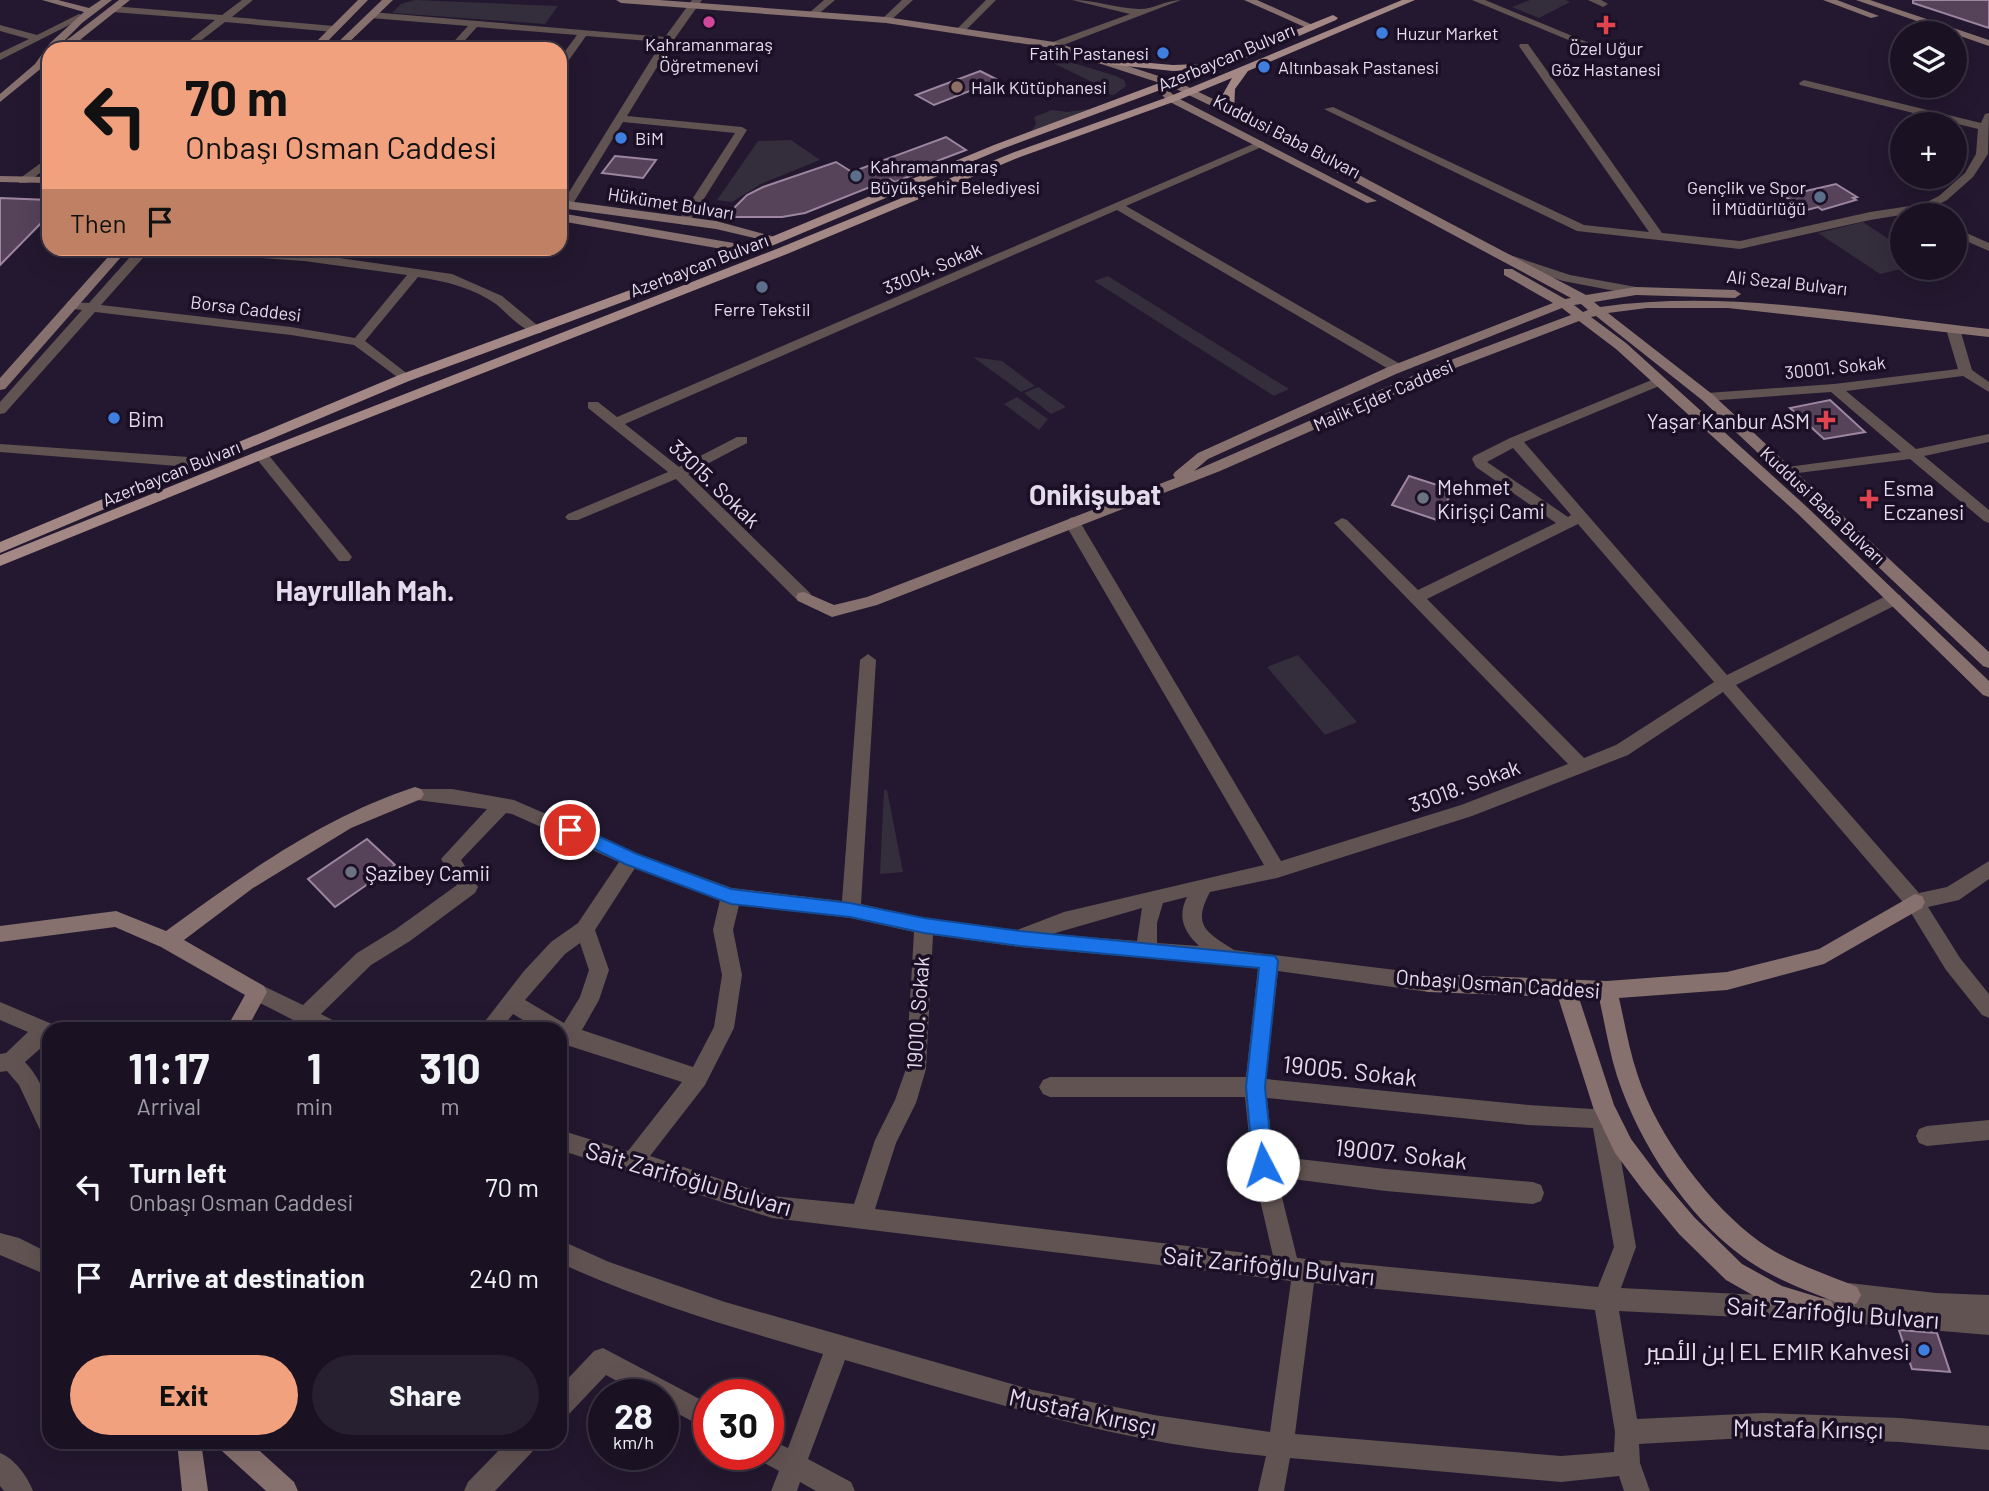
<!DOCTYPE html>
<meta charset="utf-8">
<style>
body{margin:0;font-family:Barlow,Cairo,sans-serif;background:#272030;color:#f1f3f6;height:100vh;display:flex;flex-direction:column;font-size:26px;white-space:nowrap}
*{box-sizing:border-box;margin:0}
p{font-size:23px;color:#9f9ea6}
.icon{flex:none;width:38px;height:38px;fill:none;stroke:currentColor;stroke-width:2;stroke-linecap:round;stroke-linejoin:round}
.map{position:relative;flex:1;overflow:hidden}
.side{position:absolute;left:42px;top:1022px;width:525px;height:427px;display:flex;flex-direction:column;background:#1a1223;border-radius:21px;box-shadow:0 7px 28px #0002,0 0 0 2px #383241}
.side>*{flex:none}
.hud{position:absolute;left:42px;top:42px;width:525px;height:214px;border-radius:21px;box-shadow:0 7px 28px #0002,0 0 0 2px #383241;background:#f1a17e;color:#111;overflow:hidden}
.fabs{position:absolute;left:1890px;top:21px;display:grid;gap:14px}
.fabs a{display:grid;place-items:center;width:77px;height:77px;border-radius:50%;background:#1a1223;box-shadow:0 7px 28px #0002,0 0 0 2px #383241;font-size:35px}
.speed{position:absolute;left:588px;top:1379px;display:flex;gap:14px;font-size:35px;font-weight:700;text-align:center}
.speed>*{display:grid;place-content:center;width:91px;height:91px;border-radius:50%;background:#1a1223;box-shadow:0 7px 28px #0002,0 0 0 2px #383241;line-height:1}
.speed small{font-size:18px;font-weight:400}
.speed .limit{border:10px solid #d22;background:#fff;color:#111}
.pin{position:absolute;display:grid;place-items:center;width:60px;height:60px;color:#fff;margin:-30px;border:4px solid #fff;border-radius:50%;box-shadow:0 2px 7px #0007}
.me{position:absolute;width:77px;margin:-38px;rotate:355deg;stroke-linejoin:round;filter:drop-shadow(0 0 5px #0008)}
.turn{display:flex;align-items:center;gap:24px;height:147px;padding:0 28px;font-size:32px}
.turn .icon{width:91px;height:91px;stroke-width:2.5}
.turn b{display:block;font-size:49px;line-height:60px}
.then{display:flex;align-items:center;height:66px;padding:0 28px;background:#0003;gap:14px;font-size:26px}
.eta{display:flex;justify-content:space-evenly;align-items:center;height:119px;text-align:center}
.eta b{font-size:42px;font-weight:700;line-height:49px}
.action{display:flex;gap:14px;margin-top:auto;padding:14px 28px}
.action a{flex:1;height:80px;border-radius:42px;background:#f1a17e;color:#111;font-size:28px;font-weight:700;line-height:80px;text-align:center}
.action a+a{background:#272030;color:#f1f3f6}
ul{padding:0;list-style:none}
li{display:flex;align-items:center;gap:21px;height:91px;padding:0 28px}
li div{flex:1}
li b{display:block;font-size:26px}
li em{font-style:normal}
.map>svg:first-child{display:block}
</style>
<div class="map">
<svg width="1989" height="1491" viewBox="0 0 1989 1491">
<rect width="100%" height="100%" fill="#23182f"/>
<!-- green -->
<g fill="#342d3c">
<polygon points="415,0 558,6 545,24 392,13 401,4"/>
<polygon points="1530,0 1566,0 1570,2 1539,18 1512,7"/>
<polygon points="1057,58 1116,76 1124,80 1126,86 1114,95 1098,93 1098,85 1051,62"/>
<polygon points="1090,109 1030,133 1036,124 1034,117 1052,110 1067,112"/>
<polygon points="791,140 820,160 761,184 732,202 717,200 758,141"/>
<polygon points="1863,222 1902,248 1902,268 1906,268 1880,274 1818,233"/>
<polygon points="1108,276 1289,389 1274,396 1094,281"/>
<polygon points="973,357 1002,361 1035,386 1021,392"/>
<polygon points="1038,387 1066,407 1051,414 1024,393"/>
<polygon points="1017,397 1048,419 1039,430 1004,404"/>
<polygon points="1298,655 1357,722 1325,735 1267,667"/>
<polygon points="884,790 887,790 903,872 880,874"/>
</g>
<!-- building -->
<g fill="#564259" stroke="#9d869f" stroke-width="2">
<polygon points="1913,0 1989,0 1989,28 1913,3"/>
<polygon points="980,71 998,80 934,105 916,95"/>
<polygon points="946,137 966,150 924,166 929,169 895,182 890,179 805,213 782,217 735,217 735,207 747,195 763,187 836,162 852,172"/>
<polygon points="615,156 656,160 643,178 602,173"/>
<polygon points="1836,184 1857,197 1853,198 1856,200 1822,210 1818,207 1807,210 1784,196"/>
<polygon points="0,198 49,200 49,215 0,265"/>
<polygon points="1830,400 1865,432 1824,439 1790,408"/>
<polygon points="1409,476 1453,490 1437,520 1392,505"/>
<polygon points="367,839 395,865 335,907 308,879"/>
<polygon points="1899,1330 1937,1333 1950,1372 1912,1369"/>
</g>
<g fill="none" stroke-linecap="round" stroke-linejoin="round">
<!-- street -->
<g fill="#615352" fill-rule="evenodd">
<polygon points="242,0 253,0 232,17 334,26 339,29 334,32 225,22 190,49 179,49 215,20 112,12 107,9 112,6 222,15"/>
<polygon points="692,0 702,0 673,41 627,116 742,127 747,130 690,221 684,225 678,221 735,133 623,122 571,207 561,205 662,42 586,36 564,67 560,68 560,58 577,35 477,27 457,49 447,49 468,26 371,18 366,15 371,12 665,37"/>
<polygon points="824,0 835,0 815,17 809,17 809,13"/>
<polygon points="902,0 913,0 889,22 883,22 883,18"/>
<polygon points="986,0 996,0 964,32 958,32 958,28"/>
<path d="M1072,0C1095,0 1116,8 1138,9C1152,10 1166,0 1181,0L1058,47H1050V43L1130,14Z"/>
<polygon points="1472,0 1485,0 1599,47 1590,49"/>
<polygon points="1588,0 1601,0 1608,4 1603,7"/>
<polygon points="79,14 87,16 0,60 0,53 29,39 0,31 0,25 37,35"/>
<polygon points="71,38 122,46 127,49 103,49 67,43 67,39"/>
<polygon points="1520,44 1528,44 1662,233 1740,241 1870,212 1923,204 1939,196 1965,173 1976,154 1978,129 1800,85 1799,83 1804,80 1981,123 1985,114 1989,113 1988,154 1973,177 1947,200 1926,211 1870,220 1740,249 1577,231 1324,109 1333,107 1584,225 1649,232 1519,46"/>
<polygon points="1260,141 1264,142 1264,146 1126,206 1402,365 1402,371 1392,371 1117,210 625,424 679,467 737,437 747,437 747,443 688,474 810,593 812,597 810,601 798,601 676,479 578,520 568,520 565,517 568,514 668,472 588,408 588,402 598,402 617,417"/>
<polygon points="49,157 49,166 27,183 19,183 19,179"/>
<polygon points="1955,228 1989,243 1989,251 1955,236"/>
<path d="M138,248H224L304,253L452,274L502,296L543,330L541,333C525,335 507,313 496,304C473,288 445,281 418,277L365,341L409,375L411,378L404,382L354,345L291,335L95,312L5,413L0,414V402L82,310L67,308V302L89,303ZM150,250L304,261L407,275L355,338L291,327L101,305Z"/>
<polygon points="1507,254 1570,275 1636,287 1642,291 1636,295 1563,281 1503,261 1501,258"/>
<polygon points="1953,325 1960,329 1972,370 1989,382 1989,392 1963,376 1846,391 1916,449 1989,434 1989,442 1924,456 1989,510 1989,523 1984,521 1910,459 1782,475 1780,472 1787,467 1901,452 1831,392 1707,401 1700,397 1707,393 1834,384 1958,369 1946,329"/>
<path d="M1659,377L1666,381L1664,384L1524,442L1727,675L1888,595H1900L1902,599L1900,603L1736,685L1919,893L1947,887L1989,861V879L1959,900L1928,907L1960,958L1989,994V1018L1982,1015L1946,970L1908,908L1723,692L1628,755L1472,816L1277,878L1210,892C1192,926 1206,932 1234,950L1428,974L1435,977L1438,983L1435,989L1428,992L1278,971L1266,1079L1528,1105L1593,1109L1595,1102L1603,1099L1611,1102L1636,1247L1621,1288L1839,1299L1841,1287L1849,1283L1936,1293L1989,1295V1335L1823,1321L1619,1311L1637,1419L1763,1413L1900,1418L1989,1426V1450L1900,1442L1763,1437L1639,1444L1640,1463L1650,1491H1624L1619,1476L1561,1482L1290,1458L1284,1491H1258L1266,1456C1122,1444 983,1400 845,1360L808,1459L851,1482L855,1491H816L800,1482L797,1491H771L779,1471L759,1460L757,1454H768V1439L788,1448L823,1354C734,1328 645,1302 560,1263V1240L609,1262L725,1302L1033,1390L1154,1415L1270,1432L1291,1281L772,1218L560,1150V1130L628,1151L682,1082L560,1043V1029H538L513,1014L501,1029H479L524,971L551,942L578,923L619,862L512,814L506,813L461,860L478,887L475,893L410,941L371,965L321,1014L338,1023L341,1029H311L250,998L247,992L250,986L257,983L303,1005L357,953L396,929L457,885L441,859L487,809L409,799L406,794L409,789H452L514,800L638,854L732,888L842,901L860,660L868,654L876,660L861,904L924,918L1017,930L1064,912L1264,865L1064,522L1072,517L1080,522L1281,861L1461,805L1568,764L1334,523L1342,518L1347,520L1418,590L1556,523L1476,467L1472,459L1474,456L1510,438ZM1513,448L1571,515L1568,517L1487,462ZM1578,524L1714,682L1616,745L1584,758L1427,599ZM635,868L720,900L713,930L722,975L714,1027L693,1067L582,1030L599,1000L609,970L595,930ZM1187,897C1177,917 1184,932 1199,946L1157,943V923L1163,903ZM739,905L851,918L914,932L906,1069L895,1100L875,1140L854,1204L772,1196L650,1156L705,1085L734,1028L742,975L733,930ZM1142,908L1137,941L1052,934ZM933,935L1020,947L1258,968L1246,1077H1050L1043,1080L1039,1087L1043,1094L1050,1097H1245L1252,1165L1273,1256L875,1209L896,1143L916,1103L926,1069ZM580,943L589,970L580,997L564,1023L525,1000L565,954ZM1267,1098L1528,1125L1593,1128L1614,1247L1598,1287L1297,1258L1277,1177L1386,1191L1533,1204L1541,1201L1544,1193L1541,1185L1533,1182L1386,1169L1273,1156ZM1314,1283L1595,1310L1615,1432L1614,1452L1561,1456L1295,1434Z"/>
<polygon points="0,444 203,458 210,463 203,468 0,452"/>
<polygon points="261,451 266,452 349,553 352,557 349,561 339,561 256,458 254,455"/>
<path d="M0,1002L52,1024L58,1029H49V1041L25,1062C46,1085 49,1105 49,1135L41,1132L19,1085L7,1071L0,1072V1054L6,1053L28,1032L0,1020Z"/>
<polygon points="1989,1120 1989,1140 1927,1146 1919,1143 1916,1136 1919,1129 1927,1126"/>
<polygon points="0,1233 19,1238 49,1253 49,1276 0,1255"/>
<polygon points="603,1348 709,1404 709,1430 663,1406 663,1395 642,1395 606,1375 569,1414 560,1417 560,1387 594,1351"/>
<polygon points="507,1442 536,1442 533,1451 495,1491 464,1491 468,1482"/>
<path d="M0,1453C15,1459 27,1476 33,1491H4L0,1486Z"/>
</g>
<!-- secondary -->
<g fill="#87716f" fill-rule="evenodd">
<polygon points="42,0 58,0 89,8 101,0 112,0 82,23 56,49 49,49 49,62 0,102 0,94 35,64 50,43 84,12"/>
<polygon points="119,0 130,0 71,47 63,47 63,43"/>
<polygon points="358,0 368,0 320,49 309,49"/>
<polygon points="382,0 393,0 342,49 331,49"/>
<path d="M616,0H659L886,17L1054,42L1180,83L1234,109L1586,295L1636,287L1735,290L1741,294L1735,298L1636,295L1594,302L1600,307C1729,289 1861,315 1989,329V337L1728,308H1647L1608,313L1712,394L1989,652V668L1983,666L1702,400L1596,316L1591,317L1626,343L1808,508L1989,681V697L1983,695L1798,514L1616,349L1579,321L1450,370L1220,471L877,605L832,617L798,601L796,597L798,593L804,592L834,605L867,597L1175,478L1173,475L1175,472L1198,453L1386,368L1553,303L1504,275V269H1512L1565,299L1571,298L1226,113L1172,87L1170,92L1176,97L1377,201L1367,203L1168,101L1160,93L1163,84L1052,48L886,23L621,3ZM1581,304L1588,310L1583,312L1574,305ZM1562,308L1571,315L1440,364L1194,471L1208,459L1396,374Z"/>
<polygon points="1244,0 1257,0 1317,27 1309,29"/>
<polygon points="1823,0 1837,0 1879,16 1871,18"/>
<polygon points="1856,0 1870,0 1989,40 1989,46"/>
<polygon points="0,176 49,177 49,183 0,182"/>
<polygon points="560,200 716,221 782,239 776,243 716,229 560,208"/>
<polygon points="560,213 751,246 757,250 751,254 560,221"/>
<polygon points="116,248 129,248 5,389 0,390 0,378"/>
<path d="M415,787L421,789L424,794L421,799L351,828L253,888L184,940L264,986L267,992L247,1029H226L245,995L161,947L115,927L0,942V926L116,911L166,931C243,875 323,817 415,787Z"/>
<path d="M1915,894L1922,896L1925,902L1922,908L1824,964L1727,990L1619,998C1625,1024 1629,1050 1638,1076C1657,1135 1710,1206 1760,1242C1790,1263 1824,1273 1857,1287L1861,1295L1857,1303L1849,1307C1813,1293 1774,1280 1743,1257C1686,1215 1639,1143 1617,1076C1609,1051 1605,1024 1599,998H1579L1614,1105L1631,1139L1658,1175L1695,1218L1742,1264L1782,1286L1831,1301L1835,1309L1831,1317L1823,1321L1770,1305L1726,1280L1679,1234L1642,1189L1615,1153L1593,1107L1558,997L1428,992L1421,989L1418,983L1421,977L1428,974L1607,981L1727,972L1819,949Z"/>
<polygon points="177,1442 201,1442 208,1491 182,1491"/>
<polygon points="219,1442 250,1442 294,1482 298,1491 266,1491 222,1451"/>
</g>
<!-- primary -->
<g fill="#a48886" fill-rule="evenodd">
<polygon points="1402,0 1415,0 1248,71 1235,89 1234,113 1226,113 1223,94 1232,78 1176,101 1020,157 787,254 266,458 0,566 0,555 256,452 779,248 1012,153 1168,97"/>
<polygon points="1333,15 1338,18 1336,20 1257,54 1002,149 755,253 409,381 0,553 0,542 399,375 747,247 994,145 1194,70 1173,71 1097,63 1093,62 1093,58 1173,65 1199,64 1204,67"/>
</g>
</g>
<!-- route -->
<polygon fill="#1a73e8" stroke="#114b97" stroke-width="2" points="570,823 637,854 731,889 850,903 924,918 1020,931 1275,956 1278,961 1265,1087 1273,1165 1270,1172 1263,1175 1256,1172 1253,1165 1246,1087 1259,968 1020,946 924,933 850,917 731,904 625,864 564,834 561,830 564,825"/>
<!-- markers -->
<circle fill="#d1479c" stroke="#1a0f25" stroke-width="2.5" cx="709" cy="22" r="7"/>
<g fill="#e0444e" stroke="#1a0f25" stroke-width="2.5">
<path d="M1602.5 14.5h7v7h7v7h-7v7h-7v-7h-7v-7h7z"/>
<path d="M1822.5 409.5h7v7h7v7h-7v7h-7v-7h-7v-7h7z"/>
<path d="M1865.5 488.5h7v7h7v7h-7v7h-7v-7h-7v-7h7z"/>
</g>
<g fill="#3f7fe0" stroke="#1a0f25" stroke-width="2.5">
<circle cx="1382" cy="33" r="7"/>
<circle cx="1163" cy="53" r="7"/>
<circle cx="1264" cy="67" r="7"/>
<circle cx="621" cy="138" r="7"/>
<circle cx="114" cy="418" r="7"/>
<circle cx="1924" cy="1350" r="7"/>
</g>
<circle fill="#8d6e63" stroke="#1a0f25" stroke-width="2.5" cx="957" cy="87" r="7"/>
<g fill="#5c6f8a" stroke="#1a0f25" stroke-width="2.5">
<circle cx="856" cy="176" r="7"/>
<circle cx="1820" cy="197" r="7"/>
<circle cx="762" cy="287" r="7"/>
</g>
<g fill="#6b7280" stroke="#1a0f25" stroke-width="2.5">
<circle cx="1423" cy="498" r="7"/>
<circle cx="351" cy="872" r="7"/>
</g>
<g text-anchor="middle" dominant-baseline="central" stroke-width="7" stroke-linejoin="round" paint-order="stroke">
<!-- far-poi labels -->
<g font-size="18" fill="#e3dcec" stroke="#1a0f25" text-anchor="start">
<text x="1396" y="33">Huzur Market</text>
<text x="709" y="44" text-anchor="middle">Kahramanmaraş<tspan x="709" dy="21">Öğretmenevi</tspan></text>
<text x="1606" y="48" text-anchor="middle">Özel Uğur<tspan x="1606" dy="21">Göz Hastanesi</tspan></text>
<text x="1149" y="53" text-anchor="end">Fatih Pastanesi</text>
<text x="1278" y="67">Altınbasak Pastanesi</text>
<text x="971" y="87">Halk Kütüphanesi</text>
<text x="635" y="138">BiM</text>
<text x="870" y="166">Kahramanmaraş<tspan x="870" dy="21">Büyükşehir Belediyesi</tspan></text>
<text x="1806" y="187" text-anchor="end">Gençlik ve Spor<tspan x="1806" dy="21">İl Müdürlüğü</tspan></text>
<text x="762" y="309" text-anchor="middle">Ferre Tekstil</text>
</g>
<!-- far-street labels -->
<g font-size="18" fill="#e3dcec" stroke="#1a0f25">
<text transform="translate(1226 57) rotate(-23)">Azerbaycan Bulvarı</text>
<text transform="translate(1287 136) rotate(27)">Kuddusi Baba Bulvarı</text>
<text transform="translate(671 203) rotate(9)">Hükümet Bulvarı</text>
<text transform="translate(699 265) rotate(-21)">Azerbaycan Bulvarı</text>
<text transform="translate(932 268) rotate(-23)">33004. Sokak</text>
<text transform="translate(1787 282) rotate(6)">Ali Sezal Bulvarı</text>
<text transform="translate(246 308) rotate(7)">Borsa Caddesi</text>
<text transform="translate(1835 367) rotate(-6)">30001. Sokak</text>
<text transform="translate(1383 395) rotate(-24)">Malik Ejder Caddesi</text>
<text transform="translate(171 473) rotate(-22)">Azerbaycan Bulvarı</text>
<text transform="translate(1823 505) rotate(43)">Kuddusi Baba Bulvarı</text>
</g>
<!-- poi labels -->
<g font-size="21" fill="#e3dcec" stroke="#1a0f25" text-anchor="start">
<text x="128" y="418">Bim</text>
<text x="1810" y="420" text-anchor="end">Yaşar Kanbur ASM</text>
<text x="1437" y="486">Mehmet<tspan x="1437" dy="24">Kirişçi Cami</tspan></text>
<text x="1883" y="487">Esma<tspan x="1883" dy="24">Eczanesi</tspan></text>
<text x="365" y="872">Şazibey Camii</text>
</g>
<!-- street labels -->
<g font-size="21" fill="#e3dcec" stroke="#1a0f25">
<text transform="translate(715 483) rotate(44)">33015. Sokak</text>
<text transform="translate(1464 785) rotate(-20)">33018. Sokak</text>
<text transform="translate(1498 983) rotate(4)">Onbaşı Osman Caddesi</text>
<text transform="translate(917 1013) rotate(-86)">19010. Sokak</text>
</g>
<!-- near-street labels -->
<g font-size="24" fill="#e3dcec" stroke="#1a0f25">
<text transform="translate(1350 1070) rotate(6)">19005. Sokak</text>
<text transform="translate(1401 1153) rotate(6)">19007. Sokak</text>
<text transform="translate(689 1178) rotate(16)">Sait Zarifoğlu Bulvarı</text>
<text transform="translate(1269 1265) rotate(6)">Sait Zarifoğlu Bulvarı</text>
<text transform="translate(1833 1312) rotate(4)">Sait Zarifoğlu Bulvarı</text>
<text transform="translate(1083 1411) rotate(12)">Mustafa Kırısçı</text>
<text transform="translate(1808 1428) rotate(1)">Mustafa Kırısçı</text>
</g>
<!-- near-poi labels -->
<g font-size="24" fill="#e3dcec" stroke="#1a0f25" text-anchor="end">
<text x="1910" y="1350">بن الأمير | EL EMIR Kahvesi</text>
</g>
<!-- district labels -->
<g font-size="28" font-weight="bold" fill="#e3dcec" stroke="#1a0f25">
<text x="1095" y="494">Onikişubat</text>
<text x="365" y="590">Hayrullah Mah.</text>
</g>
</g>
</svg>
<div class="fabs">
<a><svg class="icon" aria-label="layers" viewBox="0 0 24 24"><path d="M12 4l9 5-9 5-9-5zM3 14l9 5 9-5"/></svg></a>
<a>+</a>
<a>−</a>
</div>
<div class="speed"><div>28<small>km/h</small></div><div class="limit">30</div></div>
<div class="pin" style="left:570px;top:830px;background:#d93025"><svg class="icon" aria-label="arrive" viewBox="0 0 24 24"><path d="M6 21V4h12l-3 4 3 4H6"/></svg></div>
<svg class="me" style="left:1263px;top:1165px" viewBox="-20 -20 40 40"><circle r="19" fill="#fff"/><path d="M0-13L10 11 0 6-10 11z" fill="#1a73e8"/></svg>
<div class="hud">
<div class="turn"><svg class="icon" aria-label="left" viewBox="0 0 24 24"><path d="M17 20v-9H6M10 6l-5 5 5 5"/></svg><div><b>70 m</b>Onbaşı Osman Caddesi</div></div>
<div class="then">Then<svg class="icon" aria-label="arrive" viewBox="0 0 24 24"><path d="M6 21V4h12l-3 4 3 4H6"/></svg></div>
</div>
<section class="side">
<div class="eta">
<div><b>11:17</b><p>Arrival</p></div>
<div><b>1</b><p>min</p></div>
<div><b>310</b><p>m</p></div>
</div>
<ul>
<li><svg class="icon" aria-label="left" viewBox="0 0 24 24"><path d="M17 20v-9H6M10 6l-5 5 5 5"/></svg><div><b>Turn left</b><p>Onbaşı Osman Caddesi</p></div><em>70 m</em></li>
<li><svg class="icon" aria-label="arrive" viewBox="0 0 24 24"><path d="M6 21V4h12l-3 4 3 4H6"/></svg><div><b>Arrive at destination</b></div><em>240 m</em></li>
</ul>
<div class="action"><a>Exit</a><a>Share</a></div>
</section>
</div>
